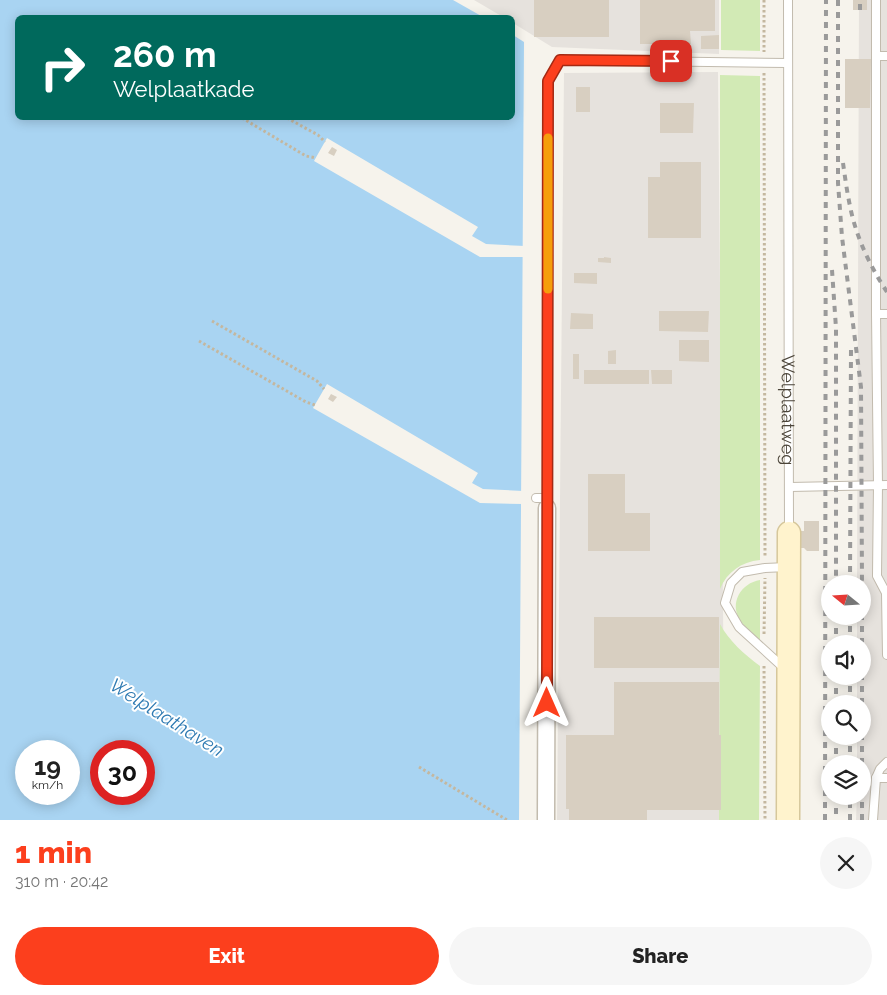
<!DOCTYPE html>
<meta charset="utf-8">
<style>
body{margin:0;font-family:Raleway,sans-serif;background:#f6f6f6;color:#222;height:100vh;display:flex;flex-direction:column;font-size:19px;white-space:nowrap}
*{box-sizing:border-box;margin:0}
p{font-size:16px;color:#767676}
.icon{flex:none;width:28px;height:28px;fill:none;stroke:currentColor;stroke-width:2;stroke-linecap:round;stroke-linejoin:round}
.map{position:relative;height:820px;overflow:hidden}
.drawer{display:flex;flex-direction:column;background:#fff;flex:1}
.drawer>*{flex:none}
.top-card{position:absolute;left:15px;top:15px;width:500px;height:105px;border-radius:8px;box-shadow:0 2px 12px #0003;background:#00695c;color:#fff;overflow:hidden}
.needle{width:32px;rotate:288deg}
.buttons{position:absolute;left:821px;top:575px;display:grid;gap:10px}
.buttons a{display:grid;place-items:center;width:50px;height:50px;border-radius:50%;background:#fff;box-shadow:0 2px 12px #0003;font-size:25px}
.speed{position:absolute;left:15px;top:740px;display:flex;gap:10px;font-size:25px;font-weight:700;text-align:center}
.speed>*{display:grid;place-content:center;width:65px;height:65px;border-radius:50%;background:#fff;box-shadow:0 2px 12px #0003;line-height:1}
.speed small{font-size:12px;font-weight:400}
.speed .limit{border:8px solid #d22;background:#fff;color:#111}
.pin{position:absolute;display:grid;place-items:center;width:42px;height:42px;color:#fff;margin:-21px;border-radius:10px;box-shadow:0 2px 8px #0006}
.me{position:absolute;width:55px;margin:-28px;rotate:0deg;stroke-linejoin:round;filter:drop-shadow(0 0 4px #0008)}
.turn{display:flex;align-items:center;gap:18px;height:105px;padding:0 15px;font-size:22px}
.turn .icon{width:65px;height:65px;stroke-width:2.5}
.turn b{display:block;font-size:35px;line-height:42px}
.round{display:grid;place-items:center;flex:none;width:52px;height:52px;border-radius:26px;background:#f6f6f6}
.overview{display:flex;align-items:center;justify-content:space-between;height:85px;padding:0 15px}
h1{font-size:30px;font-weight:800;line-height:38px;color:#fc3f1d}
.cta{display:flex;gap:10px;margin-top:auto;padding:10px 15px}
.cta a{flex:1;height:58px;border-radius:30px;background:#fc3f1d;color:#fff;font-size:20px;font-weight:800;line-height:58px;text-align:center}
.cta a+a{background:#f6f6f6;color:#222}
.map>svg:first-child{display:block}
</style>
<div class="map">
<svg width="887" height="820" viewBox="0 0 887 820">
<rect width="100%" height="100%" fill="#f6f3ec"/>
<!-- industrial -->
<g fill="#e6e2dd">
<polygon points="474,0 719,0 719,54 552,47 513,23 512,18 503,17"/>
<polygon points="859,0 887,0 887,820 856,820 857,796 862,796 862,764 857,764 857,736 862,736 862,704 857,704 857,676 862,676 862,644 857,644 857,616 862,616 862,584 857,584"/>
<polygon points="718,72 725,820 557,820 564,73"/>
</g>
<!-- green -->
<g fill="#d2eab5">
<polygon points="721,0 760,0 760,51 721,50"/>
<path d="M720,75L760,76V560C741,562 727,572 720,589Z"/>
<path d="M760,580V641C753,634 745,628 740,620C729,603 741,583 760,580Z"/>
<path d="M720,624C729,641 744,654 760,666L759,820H719Z"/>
</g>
<!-- water -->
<path fill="#a9d4f2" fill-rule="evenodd" d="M0,0H453L483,17L18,18V118H512L513,35L524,42L519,820H0ZM26,751H69V794H26ZM101,751H144V794H101Z"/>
<!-- pier -->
<g fill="#f6f3ec">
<polygon points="327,138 478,227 472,236 486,244 525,246 525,257 480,257 314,161"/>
<polygon points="327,384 478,473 472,483 483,489 523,491 523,504 480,503 313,408"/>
</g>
<!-- building -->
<g fill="#d8cfc1">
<rect x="534" y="0" width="75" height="37"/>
<polygon points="640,0 715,0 715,31 690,31 691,44 640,44"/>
<rect x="853" y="0" width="14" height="10"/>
<polygon points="719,35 719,49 701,49 701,36"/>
<polygon points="845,59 871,59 870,108 845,108"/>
<rect x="576" y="87" width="14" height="25"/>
<polygon points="660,103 694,103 693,133 660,133"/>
<polygon points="332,147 337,150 334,156 328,153"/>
<polygon points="660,162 701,162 701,238 648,238 648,177 660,177"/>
<polygon points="604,257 611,258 611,263 598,262 598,258 604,258"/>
<polygon points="574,273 597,273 597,284 574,283"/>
<polygon points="659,311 709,311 708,332 659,331"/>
<polygon points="571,313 593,314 593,329 570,329"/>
<polygon points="679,340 709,340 709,362 679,361"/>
<polygon points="616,350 616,364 608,364 608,351"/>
<rect x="573" y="354" width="6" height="25"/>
<rect x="584" y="370" width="65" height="14"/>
<polygon points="651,370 672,370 672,384 652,384"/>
<polygon points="331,394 337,397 333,402 328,399"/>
<polygon points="588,474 625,474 625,513 650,513 650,551 588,551"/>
<polygon points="804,521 819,521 819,551 807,551 804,548 801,548 801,531 804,531"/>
<rect x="594" y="617" width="125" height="51"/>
<polygon points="614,682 719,682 719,735 683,735 721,735 721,810 647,810 647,820 569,820 569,809 566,809 566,735 614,735"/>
</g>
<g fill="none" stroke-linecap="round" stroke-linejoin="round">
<defs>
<g id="lane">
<path id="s1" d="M788,0L789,531"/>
<polyline points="876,0 876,314 878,485 877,576 886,593 887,655"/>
<polyline points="876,56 887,56"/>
<polyline points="876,314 887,314"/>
<polyline points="790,487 887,485"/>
<polyline points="536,498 547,498"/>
<polyline points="547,508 548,81 560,60 787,63"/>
<polyline points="785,669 739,627 725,603 731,583 742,572 765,568 787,567"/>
<polyline points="876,778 887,778"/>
<polyline points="873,820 876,778 880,769 887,762"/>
</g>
<polyline id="street" points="546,820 547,508"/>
<polyline id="secondary" points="788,820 789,533"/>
</defs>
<!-- lane casing -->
<use href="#lane" stroke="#c2bbae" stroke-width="10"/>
<!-- street casing -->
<use href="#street" stroke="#c2bbae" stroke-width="19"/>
<!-- secondary casing -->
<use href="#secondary" stroke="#d6c79b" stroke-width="25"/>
<!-- path -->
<g stroke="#c4b79f" stroke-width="3" stroke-dasharray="2.5 2.5" stroke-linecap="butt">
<polyline points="764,0 764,52"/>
<polyline points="764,73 765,557"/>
<polyline points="242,118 306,156 316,158"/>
<polyline points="287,118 318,135 325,142"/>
<polyline points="212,321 317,381 324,389"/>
<polyline points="199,341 306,402 315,405"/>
<polyline points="764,634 765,578"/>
<polyline points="764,666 765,820"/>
<polyline points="419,767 507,820"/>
</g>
<!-- lane -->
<use href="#lane" stroke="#fff" stroke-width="8"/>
<!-- street -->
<use href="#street" stroke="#fff" stroke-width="16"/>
<!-- secondary -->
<use href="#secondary" stroke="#fff3cd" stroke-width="22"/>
<!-- rail -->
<g stroke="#9a9a9a" stroke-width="4" stroke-dasharray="6 6" stroke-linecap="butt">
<polyline points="838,0 838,183 842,237 861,387 862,584"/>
<polyline points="860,10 860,0"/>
<path d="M843,163C845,177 847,192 850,206C856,237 870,266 887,292"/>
<polyline points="832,270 836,328 836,584"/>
<polyline points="850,584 851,347"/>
<polyline points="836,616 836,644"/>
<polyline points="850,644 850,616"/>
<polyline points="862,644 862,616"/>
<polyline points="836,676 836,704"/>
<polyline points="850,704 850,676"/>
<polyline points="862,704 862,676"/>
<polyline points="836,736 836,764"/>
<polyline points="850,764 850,736"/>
<polyline points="862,764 862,736"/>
<polyline points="836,796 836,820"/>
<polyline points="825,820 826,0"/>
<polyline points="850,820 850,796"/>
<polyline points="862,820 862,796"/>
</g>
</g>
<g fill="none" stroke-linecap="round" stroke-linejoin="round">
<defs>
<polyline id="route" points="547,703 548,81 560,60 671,61"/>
</defs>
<!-- route casing -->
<use href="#route" stroke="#a42913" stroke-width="12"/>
<!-- route -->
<use href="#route" stroke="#fc3f1d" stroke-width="9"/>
<!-- slow -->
<polyline stroke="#f59e0b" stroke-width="9" points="548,289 548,138"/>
</g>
<g text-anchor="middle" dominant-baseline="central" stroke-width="4" stroke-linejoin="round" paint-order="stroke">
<!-- street labels -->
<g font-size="18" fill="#4b4439" stroke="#fff">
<text stroke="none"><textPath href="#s1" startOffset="410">Welplaatweg</textPath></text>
</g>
<!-- water labels -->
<g font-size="19" font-style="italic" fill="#2e7ab2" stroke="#fff">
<text transform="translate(167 717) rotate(32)">Welplaathaven</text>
</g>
</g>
</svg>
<div class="buttons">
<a><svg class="needle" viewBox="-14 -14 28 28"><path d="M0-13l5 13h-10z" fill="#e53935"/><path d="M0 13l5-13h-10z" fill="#767676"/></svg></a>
<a><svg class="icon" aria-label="sound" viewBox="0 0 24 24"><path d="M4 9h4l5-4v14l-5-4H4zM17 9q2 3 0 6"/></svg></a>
<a><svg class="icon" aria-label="search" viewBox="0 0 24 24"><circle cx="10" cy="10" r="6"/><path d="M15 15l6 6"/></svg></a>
<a><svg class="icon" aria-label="layers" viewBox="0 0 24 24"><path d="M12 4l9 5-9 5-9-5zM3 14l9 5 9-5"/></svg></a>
</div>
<div class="speed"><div>19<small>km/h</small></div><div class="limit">30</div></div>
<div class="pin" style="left:671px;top:61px;background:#d93025"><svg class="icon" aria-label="arrive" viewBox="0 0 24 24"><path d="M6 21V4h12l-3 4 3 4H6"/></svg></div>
<svg class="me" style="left:547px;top:703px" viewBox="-20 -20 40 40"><path d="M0-17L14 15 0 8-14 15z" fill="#fc3f1d" stroke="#fff" stroke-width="4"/></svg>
<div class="top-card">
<div class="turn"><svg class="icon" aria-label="right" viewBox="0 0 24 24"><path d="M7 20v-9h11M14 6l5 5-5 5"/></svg><div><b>260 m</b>Welplaatkade</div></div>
</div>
</div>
<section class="drawer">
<div class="overview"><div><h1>1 min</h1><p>310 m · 20:42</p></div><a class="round"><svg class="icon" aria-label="close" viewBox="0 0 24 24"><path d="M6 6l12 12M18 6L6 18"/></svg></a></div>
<div class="cta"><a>Exit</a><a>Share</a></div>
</section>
